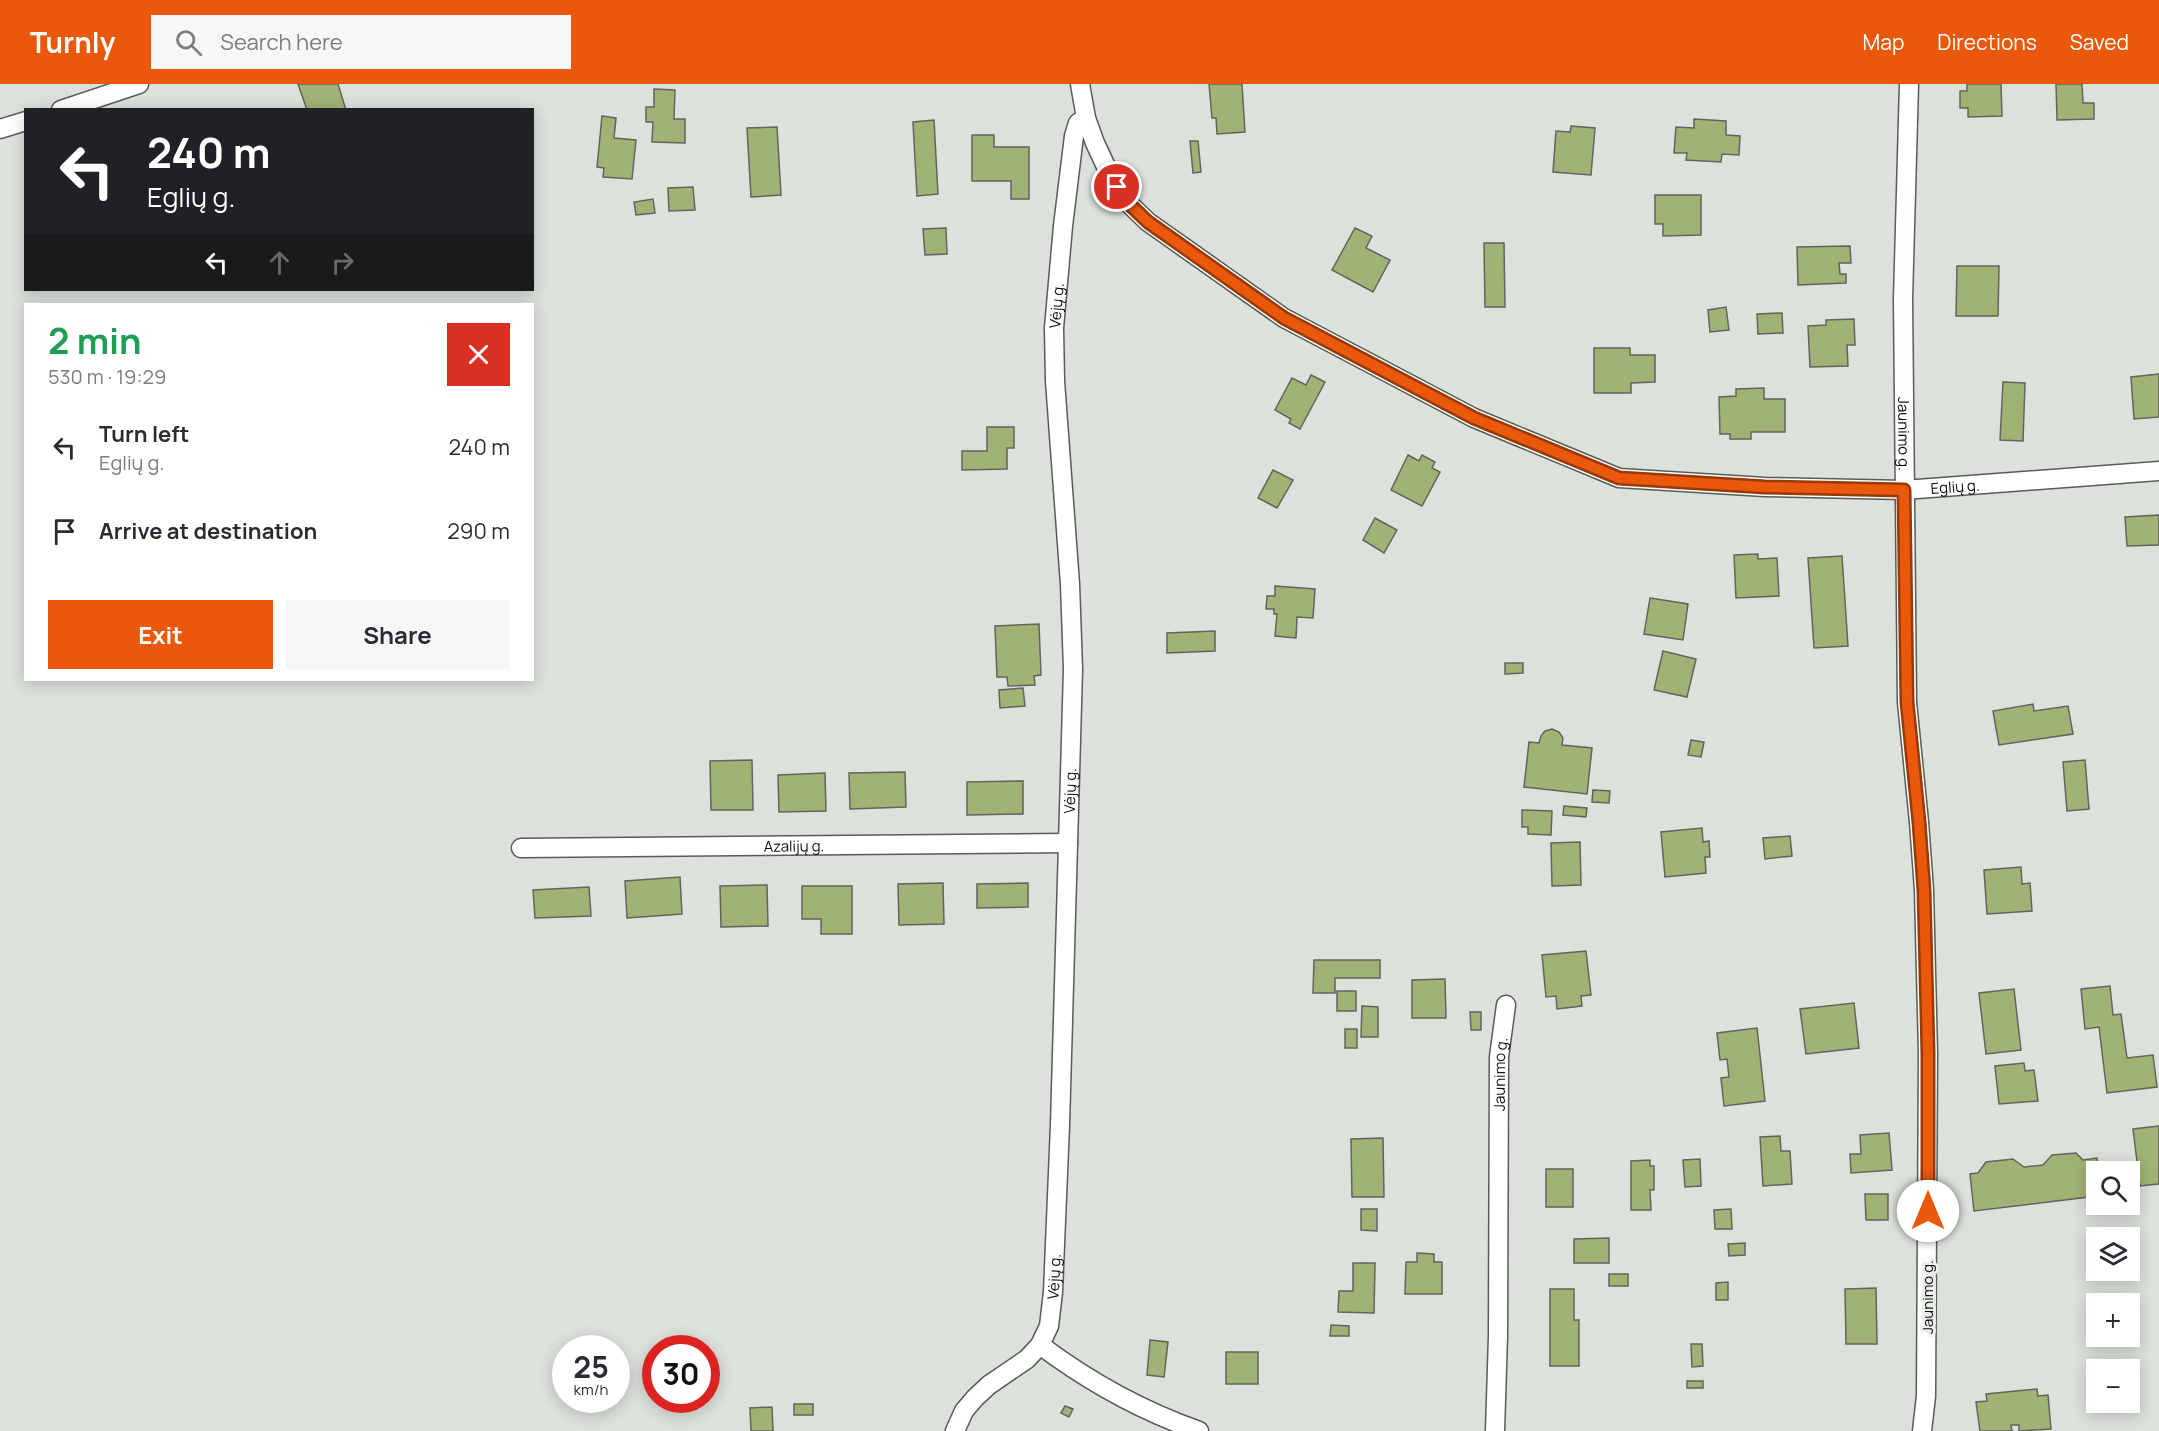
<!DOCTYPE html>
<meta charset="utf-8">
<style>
body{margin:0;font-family:Manrope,sans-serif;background:#f7f7f7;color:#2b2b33;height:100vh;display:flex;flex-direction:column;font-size:22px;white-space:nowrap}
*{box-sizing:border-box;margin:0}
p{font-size:20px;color:#7c7c81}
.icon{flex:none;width:33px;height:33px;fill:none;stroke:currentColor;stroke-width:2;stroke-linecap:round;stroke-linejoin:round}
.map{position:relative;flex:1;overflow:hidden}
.sheet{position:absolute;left:24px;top:219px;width:510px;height:378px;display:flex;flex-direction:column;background:#fff;border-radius:0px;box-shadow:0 3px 15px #0003}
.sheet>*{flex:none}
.top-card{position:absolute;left:24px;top:24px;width:510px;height:183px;border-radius:0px;box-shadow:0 3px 15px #0003;background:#202124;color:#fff;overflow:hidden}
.controls{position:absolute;left:2086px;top:1077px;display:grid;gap:12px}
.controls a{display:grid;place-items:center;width:54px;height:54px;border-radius:0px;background:#fff;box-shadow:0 3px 15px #0003;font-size:30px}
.speed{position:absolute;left:552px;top:1251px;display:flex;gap:12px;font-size:30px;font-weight:700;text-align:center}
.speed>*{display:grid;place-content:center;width:78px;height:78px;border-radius:50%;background:#fff;box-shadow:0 3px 15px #0003;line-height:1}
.speed small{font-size:15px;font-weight:400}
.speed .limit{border:9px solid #d22;background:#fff;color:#111}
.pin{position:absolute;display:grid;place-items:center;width:51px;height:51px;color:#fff;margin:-26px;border:3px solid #fff;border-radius:50%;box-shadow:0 2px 6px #0007}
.me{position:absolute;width:66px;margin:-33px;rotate:0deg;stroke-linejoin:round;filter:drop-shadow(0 0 4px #0008)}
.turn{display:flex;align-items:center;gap:21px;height:126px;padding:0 24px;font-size:27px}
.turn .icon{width:78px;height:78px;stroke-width:2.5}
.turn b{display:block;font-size:42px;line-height:51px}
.lanes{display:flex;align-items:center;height:57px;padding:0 24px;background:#0003;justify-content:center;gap:30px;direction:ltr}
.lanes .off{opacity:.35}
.round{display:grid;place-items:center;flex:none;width:63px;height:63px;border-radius:0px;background:#f7f7f7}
.headline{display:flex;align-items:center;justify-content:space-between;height:102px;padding:0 24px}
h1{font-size:36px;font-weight:700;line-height:45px;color:#1e9e55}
.cta{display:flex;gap:12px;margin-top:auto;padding:12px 24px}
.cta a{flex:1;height:69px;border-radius:0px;background:#ea580c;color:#fff;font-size:24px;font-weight:700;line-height:69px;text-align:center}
.cta a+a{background:#f7f7f7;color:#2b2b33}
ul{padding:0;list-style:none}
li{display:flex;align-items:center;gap:18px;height:84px;padding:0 24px}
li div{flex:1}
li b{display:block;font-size:22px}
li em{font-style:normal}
header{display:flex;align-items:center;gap:36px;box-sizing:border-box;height:84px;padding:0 30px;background:#ea580c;color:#fff}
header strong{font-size:28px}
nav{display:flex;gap:33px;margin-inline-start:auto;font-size:21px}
.search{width:420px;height:54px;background:#f7f7f7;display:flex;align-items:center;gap:15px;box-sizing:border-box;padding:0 21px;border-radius:0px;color:#7c7c81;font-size:22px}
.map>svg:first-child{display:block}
</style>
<header>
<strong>Turnly</strong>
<div class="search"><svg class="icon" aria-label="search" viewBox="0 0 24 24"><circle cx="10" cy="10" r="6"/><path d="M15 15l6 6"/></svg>Search here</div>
<nav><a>Map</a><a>Directions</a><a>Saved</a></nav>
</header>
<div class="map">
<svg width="2159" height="1347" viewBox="0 0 2159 1347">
<rect width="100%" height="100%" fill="#dce1db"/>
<!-- building -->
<g fill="#a1b374" stroke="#62645e" stroke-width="1.5">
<polygon points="298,0 338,0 346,26 307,26"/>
<polygon points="1209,0 1242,0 1245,48 1217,50 1216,34 1212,34"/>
<polygon points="1967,0 2001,0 2002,32 1968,33 1968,24 1960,24 1960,7 1967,7"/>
<polygon points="2056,0 2082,0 2083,19 2094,19 2094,35 2057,36"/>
<polygon points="654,5 675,6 674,35 685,35 685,59 652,58 653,38 646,38 646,23 654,23"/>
<polygon points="602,32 616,34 614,54 636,56 632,95 603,93 604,84 597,83"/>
<polygon points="1694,35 1726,37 1726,51 1740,52 1739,71 1722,70 1721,78 1686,76 1687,69 1674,69 1676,43 1694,44"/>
<polygon points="934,36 938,110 917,112 913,38"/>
<polygon points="1571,42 1595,44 1591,91 1553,88 1556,47 1570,48"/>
<polygon points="777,43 781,111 751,113 747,44"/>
<polygon points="972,51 994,51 994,63 1029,63 1029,115 1011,115 1011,97 972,97"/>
<polygon points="1190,57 1198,57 1201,88 1193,89"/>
<polygon points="693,103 695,126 669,127 668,104"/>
<polygon points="1655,111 1701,111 1701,151 1663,152 1663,140 1655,140"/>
<polygon points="653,115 655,129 636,131 634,118"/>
<polygon points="946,144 947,170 925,171 923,145"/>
<polygon points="1355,144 1372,152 1366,164 1390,176 1373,208 1332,186"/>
<polygon points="1484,159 1504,159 1505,223 1485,223"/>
<polygon points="1850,162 1851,179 1839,179 1840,190 1846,190 1846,199 1798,201 1797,163"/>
<polygon points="1957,182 1999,182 1998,232 1956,232"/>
<polygon points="1726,223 1729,246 1710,248 1708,226"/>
<polygon points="1782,229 1783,249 1758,250 1757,230"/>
<polygon points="1854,235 1855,261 1847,261 1848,282 1810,283 1808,242 1826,241 1826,236"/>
<polygon points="1594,264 1630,264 1630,271 1655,271 1655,298 1631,299 1631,309 1594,309"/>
<polygon points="2159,290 2159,333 2134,335 2131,293"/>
<polygon points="1311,291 1325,298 1300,345 1289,339 1291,335 1275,326 1292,294 1306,301"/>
<polygon points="2003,298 2025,299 2023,357 2000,356"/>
<polygon points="1764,304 1764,315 1785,315 1785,348 1751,348 1751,355 1730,355 1730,350 1720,350 1719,313 1736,312 1736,305"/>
<polygon points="987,343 1014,343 1014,364 1007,364 1007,385 962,386 962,367 987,367"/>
<polygon points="1408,371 1419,377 1422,371 1435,378 1432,384 1440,388 1422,422 1391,406"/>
<polygon points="1273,386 1293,396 1277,424 1258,414"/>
<polygon points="2159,431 2159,461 2127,462 2125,433"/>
<polygon points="1375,434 1397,446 1384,469 1363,456"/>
<polygon points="1758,470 1758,475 1777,474 1779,512 1736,514 1734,471"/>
<polygon points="1842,472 1848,562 1814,564 1808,474"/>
<polygon points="1275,502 1315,505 1313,534 1297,533 1296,554 1275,552 1277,530 1274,530 1274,525 1266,525 1267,512 1275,512"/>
<polygon points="1650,514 1688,520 1683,556 1644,550"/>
<polygon points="1039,540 1041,591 1034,592 1035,601 1008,602 1007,593 997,593 995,542"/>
<polygon points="1215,547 1215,567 1167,569 1167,549"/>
<polygon points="1663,567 1696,575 1687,613 1654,606"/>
<polygon points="1505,579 1523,579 1523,589 1505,590"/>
<polygon points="1023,604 1025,622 1000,624 999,606"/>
<polygon points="2033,620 2034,627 2068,622 2073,650 1999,661 1993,627"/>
<polygon points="1552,645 1559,648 1563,654 1562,661 1592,664 1587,710 1524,703 1529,658 1539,659 1541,652 1545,647"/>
<polygon points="1691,656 1704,658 1701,673 1688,671"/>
<polygon points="752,676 753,726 711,726 710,677"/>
<polygon points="2085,676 2089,725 2067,727 2063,678"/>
<polygon points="905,688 906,723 850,725 849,689"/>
<polygon points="825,689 826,727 779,728 778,691"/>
<polygon points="1023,697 1023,730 967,731 967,698"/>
<polygon points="1593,706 1610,707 1609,719 1592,718"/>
<polygon points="1564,722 1587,724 1586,733 1563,731"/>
<polygon points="1522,726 1552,727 1551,751 1528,750 1528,743 1522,743"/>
<polygon points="1702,744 1703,758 1709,757 1710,773 1705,773 1706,789 1665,793 1661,748"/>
<polygon points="1790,752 1792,772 1765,775 1763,754"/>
<polygon points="1580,758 1581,801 1552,802 1551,759"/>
<polygon points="2021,783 2022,800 2030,799 2032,827 1987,830 1984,786"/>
<polygon points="680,793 682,830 627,834 625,797"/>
<polygon points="943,799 944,840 899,841 898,800"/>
<polygon points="1028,799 1028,823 977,824 977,800"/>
<polygon points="767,801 768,842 721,843 720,802"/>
<polygon points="802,802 852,802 852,850 821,850 821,835 802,835"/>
<polygon points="589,803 591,832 535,834 533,806"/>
<polygon points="1586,867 1591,911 1581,912 1582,922 1557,925 1556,912 1546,913 1542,871"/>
<polygon points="1314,876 1380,876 1380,894 1335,894 1335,909 1313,909"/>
<polygon points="1445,895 1446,934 1412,934 1412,896"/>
<polygon points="2110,902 2113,931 2121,930 2127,974 2153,971 2157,1003 2107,1009 2099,943 2085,945 2081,905"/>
<polygon points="2014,905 2021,966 1986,970 1979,909"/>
<rect x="1337" y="907" width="19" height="20"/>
<polygon points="1854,919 1859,964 1806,970 1800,925"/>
<polygon points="1362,922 1378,923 1378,953 1361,953"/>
<polygon points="1470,928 1481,928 1481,946 1471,946"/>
<polygon points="1757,944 1765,1017 1724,1022 1721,994 1729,993 1727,975 1720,976 1717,949"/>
<rect x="1345" y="945" width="12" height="19"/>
<polygon points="2024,979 2025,987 2034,986 2038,1017 1999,1020 1995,982"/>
<polygon points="2159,1042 2159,1100 2140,1102 2133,1045"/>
<polygon points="1889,1049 1892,1086 1851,1089 1850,1070 1861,1070 1860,1051"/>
<polygon points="1780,1052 1781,1067 1790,1067 1792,1100 1763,1102 1760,1053"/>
<polygon points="1383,1054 1384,1113 1352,1113 1351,1055"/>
<polygon points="2076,1069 2083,1076 2097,1074 2099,1088 2097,1088 2097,1112 1974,1127 1970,1090 1978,1089 1986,1078 2013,1075 2024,1083 2043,1081 2052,1071"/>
<polygon points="1700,1075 1701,1102 1685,1103 1683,1076"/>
<polygon points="1650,1076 1650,1082 1654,1082 1654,1106 1650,1106 1651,1126 1631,1126 1631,1077"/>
<rect x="1546" y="1085" width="27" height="38"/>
<polygon points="1865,1110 1888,1110 1888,1136 1866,1136"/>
<polygon points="1361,1125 1377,1125 1377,1147 1361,1146"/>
<polygon points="1731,1125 1732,1145 1715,1145 1714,1126"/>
<polygon points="1609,1154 1609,1179 1574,1179 1574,1155"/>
<polygon points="1745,1159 1745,1171 1729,1172 1728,1160"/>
<polygon points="1417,1169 1434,1170 1434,1178 1442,1178 1442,1210 1405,1210 1406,1178 1417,1178"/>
<polygon points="1353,1179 1375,1179 1374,1229 1338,1228 1339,1207 1353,1207"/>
<rect x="1609" y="1190" width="19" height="12"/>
<polygon points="1728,1198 1728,1216 1716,1216 1716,1199"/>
<polygon points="1876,1204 1877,1260 1846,1260 1845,1205"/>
<polygon points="1550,1205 1574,1205 1574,1236 1579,1236 1579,1282 1550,1282"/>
<polygon points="1331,1241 1349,1242 1349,1252 1330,1252"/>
<polygon points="1150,1256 1168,1258 1164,1293 1147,1291"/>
<polygon points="1691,1260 1702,1260 1703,1282 1692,1283"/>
<rect x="1226" y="1268" width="32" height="32"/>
<rect x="1687" y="1297" width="16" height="7"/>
<polygon points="2037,1305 2038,1312 2048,1311 2051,1345 2019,1347 2019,1341 2011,1341 2012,1347 1980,1347 1976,1318 1987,1317 1986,1310"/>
<rect x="794" y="1320" width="19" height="11"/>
<polygon points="1065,1322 1073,1325 1069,1333 1061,1329"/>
<polygon points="772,1323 773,1347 751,1347 750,1324"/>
</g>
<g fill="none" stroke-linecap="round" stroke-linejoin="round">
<defs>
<g id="street">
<path id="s1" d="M1080,0L1086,34L1095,59L1109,89L1125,116L1148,138L1284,234L1474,334L1619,394L1765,403L1904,406L2159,387"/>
<path id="s2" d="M1909,0L1903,215L1907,618L1919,738L1924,806L1928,969L1926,1312L1922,1347"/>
<polyline points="61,26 139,0"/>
<polyline points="0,45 26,37"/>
<path id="s3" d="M521,764L1068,759"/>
<path d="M1040,1261C1088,1297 1142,1327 1199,1347"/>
<path id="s4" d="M955,1347L964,1327L975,1314L989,1301L1027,1275L1040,1261L1049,1242L1053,1208L1060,1041L1073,585L1070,500L1055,297L1054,244L1063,142L1074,52L1078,39L1086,34"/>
<path id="s5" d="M1495,1347L1498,1252L1499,973L1506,921"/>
</g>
</defs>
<!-- street casing -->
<use href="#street" stroke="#575c56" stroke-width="21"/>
<!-- street -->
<use href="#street" stroke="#fff" stroke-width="18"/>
</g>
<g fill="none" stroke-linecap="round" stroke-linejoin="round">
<defs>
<polyline id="route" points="1117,103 1125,116 1148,138 1284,234 1474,334 1619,394 1765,403 1904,406 1907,618 1919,738 1924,806 1928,969 1928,1127"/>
</defs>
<!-- route casing -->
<use href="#route" stroke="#983908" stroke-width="15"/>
<!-- route -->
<use href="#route" stroke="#ea580c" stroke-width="10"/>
</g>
<g text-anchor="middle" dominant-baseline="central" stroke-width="6" stroke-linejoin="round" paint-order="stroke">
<!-- street labels -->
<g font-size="15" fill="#0b0d0b" stroke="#e9efe8">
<text stroke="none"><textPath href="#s4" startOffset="1166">Vėjų g.</textPath></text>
<text stroke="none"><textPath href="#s2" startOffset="350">Jaunimo g.</textPath></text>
<text stroke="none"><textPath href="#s1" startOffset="1032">Eglių g.</textPath></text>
<text stroke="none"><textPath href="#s4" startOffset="680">Vėjų g.</textPath></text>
<text stroke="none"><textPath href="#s3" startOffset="273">Azalijų g.</textPath></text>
<text stroke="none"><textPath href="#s5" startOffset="357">Jaunimo g.</textPath></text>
<text stroke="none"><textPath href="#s4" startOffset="194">Vėjų g.</textPath></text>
<text transform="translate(1927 1213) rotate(-90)">Jaunimo g.</text>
</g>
</g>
</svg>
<div class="controls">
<a><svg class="icon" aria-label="search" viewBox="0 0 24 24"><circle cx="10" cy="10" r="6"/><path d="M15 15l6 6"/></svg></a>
<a><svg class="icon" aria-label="layers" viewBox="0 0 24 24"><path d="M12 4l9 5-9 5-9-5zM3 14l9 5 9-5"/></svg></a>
<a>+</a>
<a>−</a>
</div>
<div class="speed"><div>25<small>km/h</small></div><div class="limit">30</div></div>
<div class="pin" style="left:1117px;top:103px;background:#d93025"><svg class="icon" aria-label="arrive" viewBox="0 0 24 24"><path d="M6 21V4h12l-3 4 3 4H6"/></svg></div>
<svg class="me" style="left:1928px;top:1127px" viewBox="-20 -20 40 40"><circle r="19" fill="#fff"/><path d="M0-13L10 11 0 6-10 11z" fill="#ea580c"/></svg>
<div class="top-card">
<div class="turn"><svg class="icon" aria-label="left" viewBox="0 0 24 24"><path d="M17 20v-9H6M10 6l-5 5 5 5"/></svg><div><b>240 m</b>Eglių g.</div></div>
<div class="lanes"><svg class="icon" aria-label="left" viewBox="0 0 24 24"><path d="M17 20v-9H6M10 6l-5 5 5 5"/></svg><svg class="icon off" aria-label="ahead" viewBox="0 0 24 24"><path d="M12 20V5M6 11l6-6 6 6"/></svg><svg class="icon off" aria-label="right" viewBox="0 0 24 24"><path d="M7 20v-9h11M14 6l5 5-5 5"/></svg></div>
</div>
<section class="sheet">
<div class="headline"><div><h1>2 min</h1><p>530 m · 19:29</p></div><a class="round" style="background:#d93025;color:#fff"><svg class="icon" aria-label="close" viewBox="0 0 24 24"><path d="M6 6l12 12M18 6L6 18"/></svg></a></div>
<ul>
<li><svg class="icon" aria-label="left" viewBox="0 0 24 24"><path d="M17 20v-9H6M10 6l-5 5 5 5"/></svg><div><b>Turn left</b><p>Eglių g.</p></div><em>240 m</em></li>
<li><svg class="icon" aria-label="arrive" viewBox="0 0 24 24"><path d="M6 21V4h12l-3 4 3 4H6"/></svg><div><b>Arrive at destination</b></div><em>290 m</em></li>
</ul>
<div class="cta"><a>Exit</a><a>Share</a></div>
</section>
</div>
